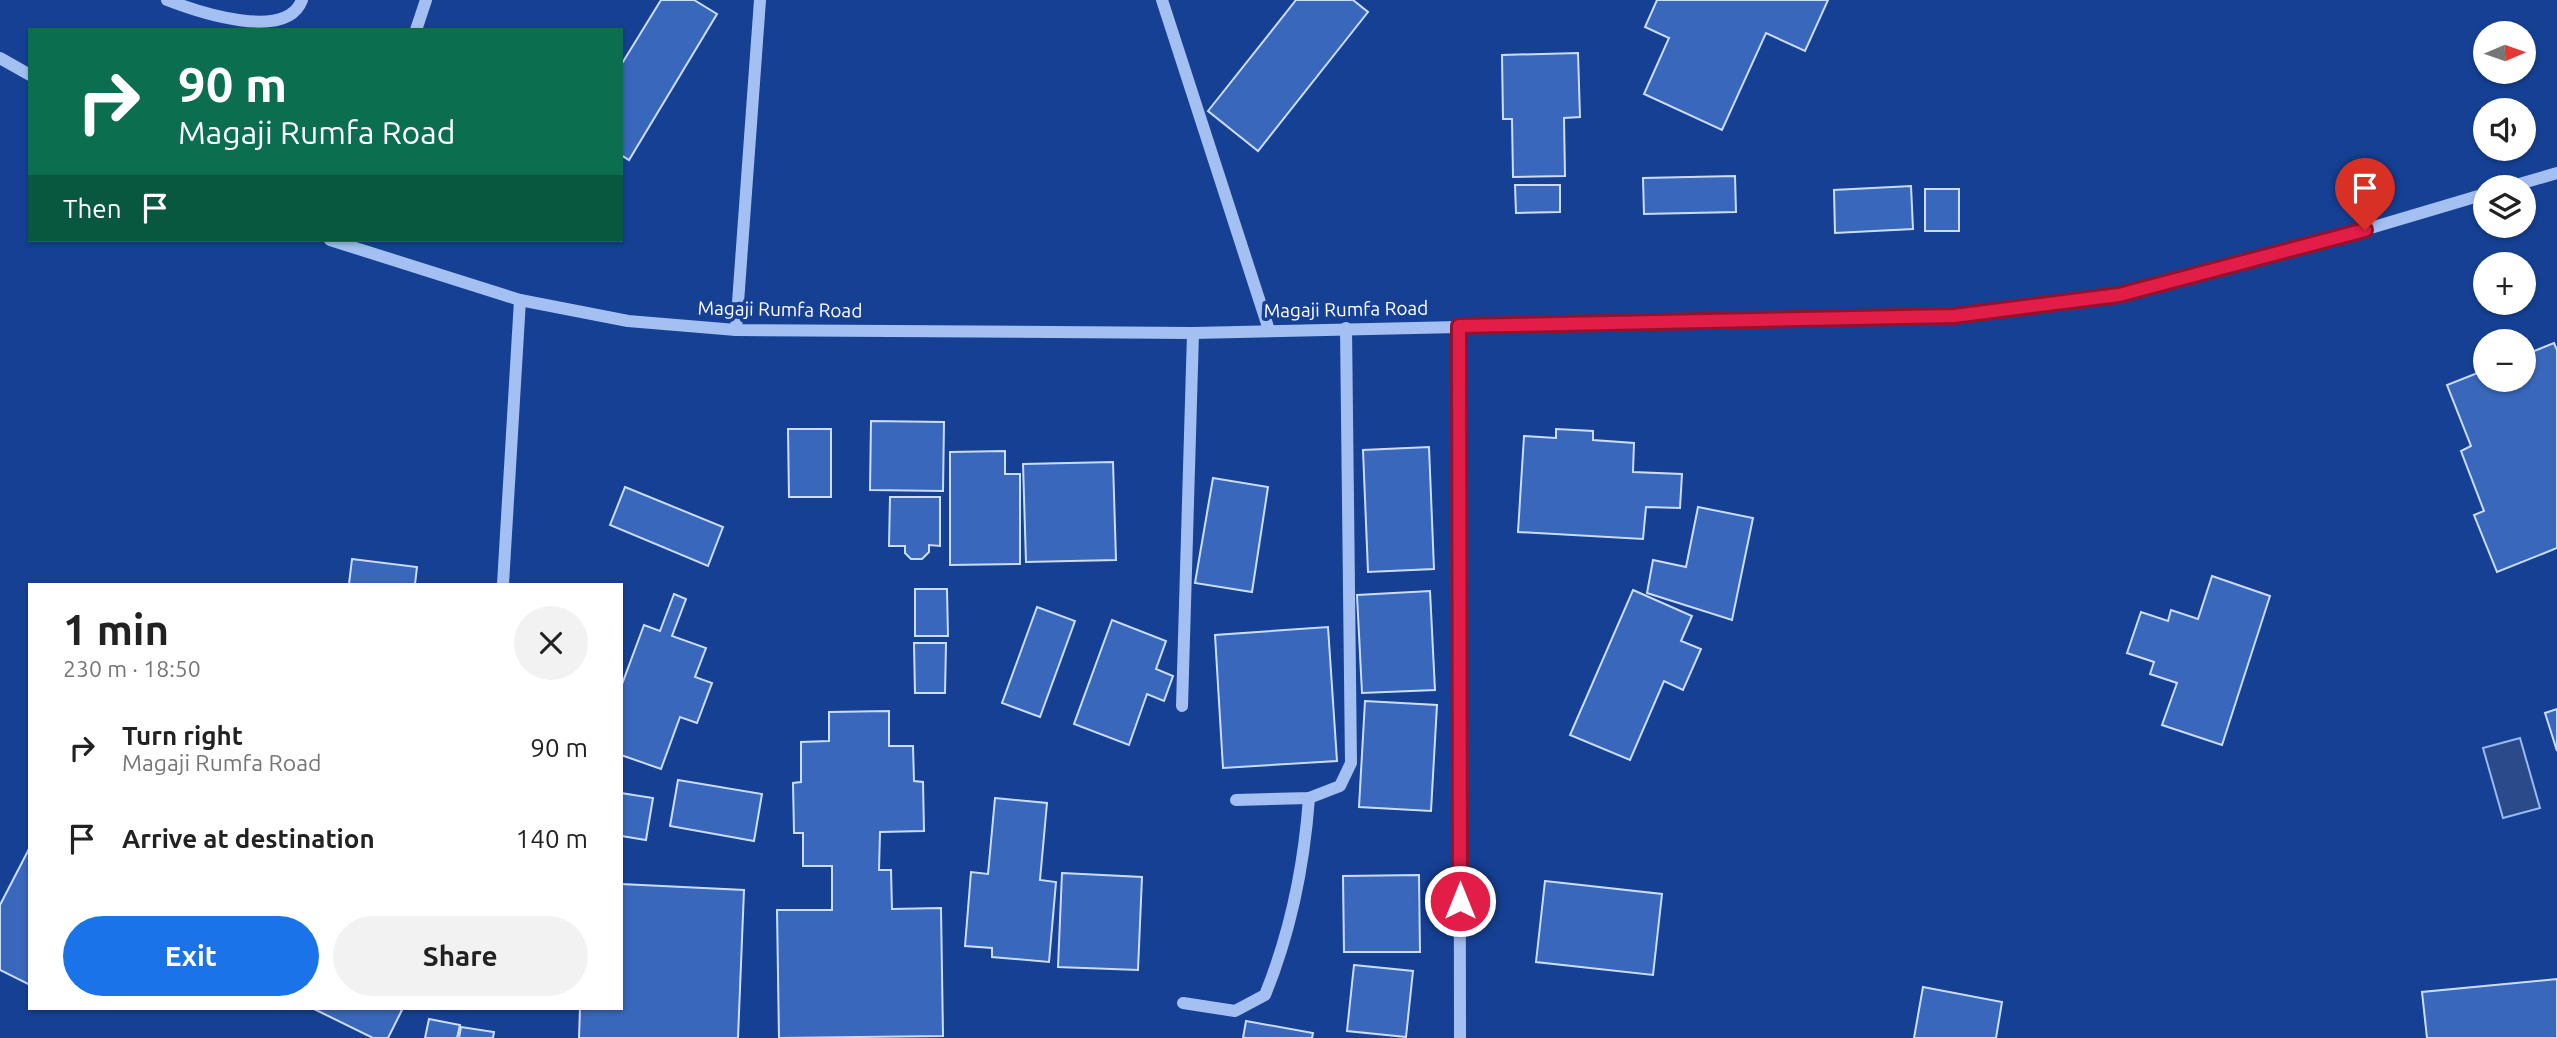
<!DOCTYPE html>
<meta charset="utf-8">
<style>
body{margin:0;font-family:Ubuntu,sans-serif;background:#f2f2f2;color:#222;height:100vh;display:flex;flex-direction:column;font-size:26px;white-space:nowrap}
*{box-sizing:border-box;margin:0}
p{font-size:23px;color:#767676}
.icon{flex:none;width:38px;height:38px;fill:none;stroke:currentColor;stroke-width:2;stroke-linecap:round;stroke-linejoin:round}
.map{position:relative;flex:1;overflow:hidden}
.side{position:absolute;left:28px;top:583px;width:595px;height:427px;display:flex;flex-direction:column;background:#fff;border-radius:0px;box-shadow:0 2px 5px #0004}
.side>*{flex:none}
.banner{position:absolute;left:28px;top:28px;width:595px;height:214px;border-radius:0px;box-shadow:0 2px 5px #0004;background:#0b6e4f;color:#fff;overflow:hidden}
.needle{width:46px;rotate:88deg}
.buttons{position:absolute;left:2473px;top:21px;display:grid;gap:14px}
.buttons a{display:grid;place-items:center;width:63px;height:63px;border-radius:50%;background:#fff;box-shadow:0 2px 5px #0004;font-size:35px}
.pin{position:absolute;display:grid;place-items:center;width:60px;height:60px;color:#fff;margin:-72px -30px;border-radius:50% 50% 50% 0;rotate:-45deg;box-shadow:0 0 7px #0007}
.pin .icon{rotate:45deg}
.me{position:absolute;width:77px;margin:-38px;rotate:0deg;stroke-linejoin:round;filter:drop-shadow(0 0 5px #0008)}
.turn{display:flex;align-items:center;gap:24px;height:147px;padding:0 35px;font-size:32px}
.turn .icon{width:91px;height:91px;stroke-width:2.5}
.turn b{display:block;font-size:49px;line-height:60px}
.then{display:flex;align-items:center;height:66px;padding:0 35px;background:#0003;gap:14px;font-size:26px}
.round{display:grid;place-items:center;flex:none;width:74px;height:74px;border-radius:37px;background:#f2f2f2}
.overview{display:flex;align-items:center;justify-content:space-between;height:119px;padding:0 35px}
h1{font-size:42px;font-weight:700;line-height:52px}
.primary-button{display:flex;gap:14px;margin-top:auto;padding:14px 35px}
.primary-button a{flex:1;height:80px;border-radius:42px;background:#1a73e8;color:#fff;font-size:28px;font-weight:700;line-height:80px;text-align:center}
.primary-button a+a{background:#f2f2f2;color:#222}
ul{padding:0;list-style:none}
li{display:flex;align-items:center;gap:21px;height:91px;padding:0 35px}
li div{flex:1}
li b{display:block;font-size:26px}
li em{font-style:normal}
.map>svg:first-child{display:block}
</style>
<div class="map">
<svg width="2557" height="1038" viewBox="0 0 2557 1038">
<rect width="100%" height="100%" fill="#154094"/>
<!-- water -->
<polygon fill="#2b4a89" stroke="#97b9f4" stroke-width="2" points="2520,738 2540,808 2503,818 2483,748"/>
<!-- building -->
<g fill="#3967bb" stroke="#ccddfc" stroke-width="2">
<polygon points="661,0 694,0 717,14 629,160 621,155 621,65"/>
<polygon points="1296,0 1353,0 1368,12 1258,151 1208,111"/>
<polygon points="1657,0 1828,0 1805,51 1766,33 1722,130 1644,94 1669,38 1645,27"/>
<polygon points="1578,53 1580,117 1564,118 1565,176 1513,177 1512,119 1503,119 1502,55"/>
<polygon points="1735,176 1736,212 1644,214 1643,178"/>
<polygon points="1515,185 1560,185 1560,212 1516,213"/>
<polygon points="1911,186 1913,229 1835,233 1834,190"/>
<rect x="1925" y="189" width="34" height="42"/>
<polygon points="2554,343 2557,350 2557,548 2497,572 2474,515 2484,511 2461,451 2471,446 2447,385 2485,370 2485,380 2524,380 2524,355"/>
<polygon points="871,421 944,422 943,491 870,490"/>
<polygon points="788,429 831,429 831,497 789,497"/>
<polygon points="1556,429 1593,431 1593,440 1634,443 1633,472 1682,474 1680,508 1646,507 1643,539 1518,532 1524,436 1556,438"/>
<polygon points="1429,447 1434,569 1368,572 1363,450"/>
<polygon points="1005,451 1005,474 1020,474 1020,564 950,565 950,452"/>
<polygon points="1113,462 1116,560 1026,562 1023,464"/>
<polygon points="1213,478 1268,487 1252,592 1195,583"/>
<polygon points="625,487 723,527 708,566 610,525"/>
<polygon points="890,497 940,497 940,546 929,545 929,552 922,559 911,559 905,553 905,546 889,546"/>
<polygon points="1698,507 1753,518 1732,620 1647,593 1653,560 1686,567"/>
<polygon points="352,559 417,567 415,584 349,584"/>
<polygon points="2212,576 2270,596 2222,745 2162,725 2177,683 2150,674 2154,662 2127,653 2141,612 2168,621 2171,610 2198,619"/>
<polygon points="915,589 947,589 948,636 915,636"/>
<polygon points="1633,590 1692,616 1681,641 1701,649 1683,690 1664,681 1630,760 1570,735"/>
<polygon points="1430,591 1435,690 1362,693 1357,595"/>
<polygon points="674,594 686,599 672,636 706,648 695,677 712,683 697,723 680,717 661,769 621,755 621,687 644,625 660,631"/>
<polygon points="1037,607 1075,621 1040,717 1002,703"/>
<polygon points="1112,620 1166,641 1156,669 1173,676 1164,701 1147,694 1129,745 1074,724"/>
<polygon points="1328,627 1337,761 1223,768 1215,635"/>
<polygon points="914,643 946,643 945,693 915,693"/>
<polygon points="1365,701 1437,705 1431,811 1359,807"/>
<polygon points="2557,709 2557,751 2545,713"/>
<polygon points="889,711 889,746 913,746 914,781 923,782 924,831 880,832 879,870 891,870 892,909 941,908 943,1036 779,1038 777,910 832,910 832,866 803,866 803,833 794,833 793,783 801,782 801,742 829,741 829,712"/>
<polygon points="678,780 762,794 754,841 670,826"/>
<polygon points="621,793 653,798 646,840 621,836"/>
<polygon points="995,798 1047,803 1040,880 1056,882 1049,962 992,957 992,948 965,946 971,872 988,874"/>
<polygon points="30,847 30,985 0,970 0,905"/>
<polygon points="1062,873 1142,877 1138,970 1058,967"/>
<polygon points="1419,875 1420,952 1344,952 1343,876"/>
<polygon points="1545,881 1662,894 1653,975 1536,962"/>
<polygon points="621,884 744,890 738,1038 579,1038 580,1008 621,1008"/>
<polygon points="1354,965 1413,971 1406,1037 1347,1031"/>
<polygon points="2557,979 2557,1038 2427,1038 2422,992"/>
<polygon points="1923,987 2002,1002 1996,1038 1914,1038"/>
<polygon points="312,1008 397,1008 402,1010 388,1038 373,1038"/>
<polygon points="429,1019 460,1025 457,1038 425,1038"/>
<polygon points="1246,1021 1313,1033 1312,1038 1243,1038"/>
<polygon points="461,1027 494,1032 493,1038 459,1038"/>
</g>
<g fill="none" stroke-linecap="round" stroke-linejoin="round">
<!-- minor -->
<g stroke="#a4c0f2" stroke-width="12">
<path d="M167,0C198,12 286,42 302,0"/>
<polyline points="1162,0 1269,330"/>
<polyline points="416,30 426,0"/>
<polyline points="0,58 30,75"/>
<polyline points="2509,187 2557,173"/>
<polyline points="330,240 520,300 628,321 736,330 1193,333 1954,316 2119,295 2293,251 2485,194"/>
<polyline points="1459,326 1460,1038"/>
<polyline points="736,330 760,0"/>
<polyline points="503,584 520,300"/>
<polyline points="1182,706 1193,333"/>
<polyline points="1236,800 1309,798 1340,786 1351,763 1346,328"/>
<path d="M1183,1003L1235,1011L1265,995C1291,931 1304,867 1309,798"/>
</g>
</g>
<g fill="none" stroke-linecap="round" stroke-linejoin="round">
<defs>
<polyline id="route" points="1460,901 1459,326 1954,316 2119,295 2365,230"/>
</defs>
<!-- route casing -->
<use href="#route" stroke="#92132f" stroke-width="18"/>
<!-- route -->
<use href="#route" stroke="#e11d48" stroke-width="12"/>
</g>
<g text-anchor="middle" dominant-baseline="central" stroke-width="7" stroke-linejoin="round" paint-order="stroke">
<!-- street labels -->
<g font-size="19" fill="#fff" stroke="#154094">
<text transform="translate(780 309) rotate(1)">Magaji Rumfa Road</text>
<text transform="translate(1346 309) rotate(-1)">Magaji Rumfa Road</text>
</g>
</g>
</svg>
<div class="buttons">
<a><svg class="needle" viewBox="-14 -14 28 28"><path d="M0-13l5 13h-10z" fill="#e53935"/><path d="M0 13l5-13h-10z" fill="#767676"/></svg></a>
<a><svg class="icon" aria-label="sound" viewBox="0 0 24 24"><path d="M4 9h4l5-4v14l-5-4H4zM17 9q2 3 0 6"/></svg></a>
<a><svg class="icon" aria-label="layers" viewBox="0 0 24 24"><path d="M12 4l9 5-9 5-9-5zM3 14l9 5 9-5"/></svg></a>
<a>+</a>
<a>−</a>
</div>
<div class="pin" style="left:2365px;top:230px;background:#d93025"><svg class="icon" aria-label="arrive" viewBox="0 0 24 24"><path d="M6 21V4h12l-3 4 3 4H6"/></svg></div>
<svg class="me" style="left:1460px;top:901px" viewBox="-20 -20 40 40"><circle r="17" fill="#e11d48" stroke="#fff" stroke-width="3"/><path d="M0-11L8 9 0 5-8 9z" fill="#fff"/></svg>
<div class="banner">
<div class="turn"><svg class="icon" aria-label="right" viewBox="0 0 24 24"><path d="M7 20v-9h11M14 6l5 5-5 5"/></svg><div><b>90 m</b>Magaji Rumfa Road</div></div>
<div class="then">Then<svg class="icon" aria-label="arrive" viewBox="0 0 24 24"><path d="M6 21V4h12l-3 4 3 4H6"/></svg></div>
</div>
<section class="side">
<div class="overview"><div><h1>1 min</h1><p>230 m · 18:50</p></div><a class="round"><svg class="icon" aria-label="close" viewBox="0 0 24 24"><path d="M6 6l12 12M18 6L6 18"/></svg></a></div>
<ul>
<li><svg class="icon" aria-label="right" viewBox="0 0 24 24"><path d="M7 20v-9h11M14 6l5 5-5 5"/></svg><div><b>Turn right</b><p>Magaji Rumfa Road</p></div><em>90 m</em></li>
<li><svg class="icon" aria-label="arrive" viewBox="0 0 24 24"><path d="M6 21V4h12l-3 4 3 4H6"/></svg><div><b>Arrive at destination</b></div><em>140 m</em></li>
</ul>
<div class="primary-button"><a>Exit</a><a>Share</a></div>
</section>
</div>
